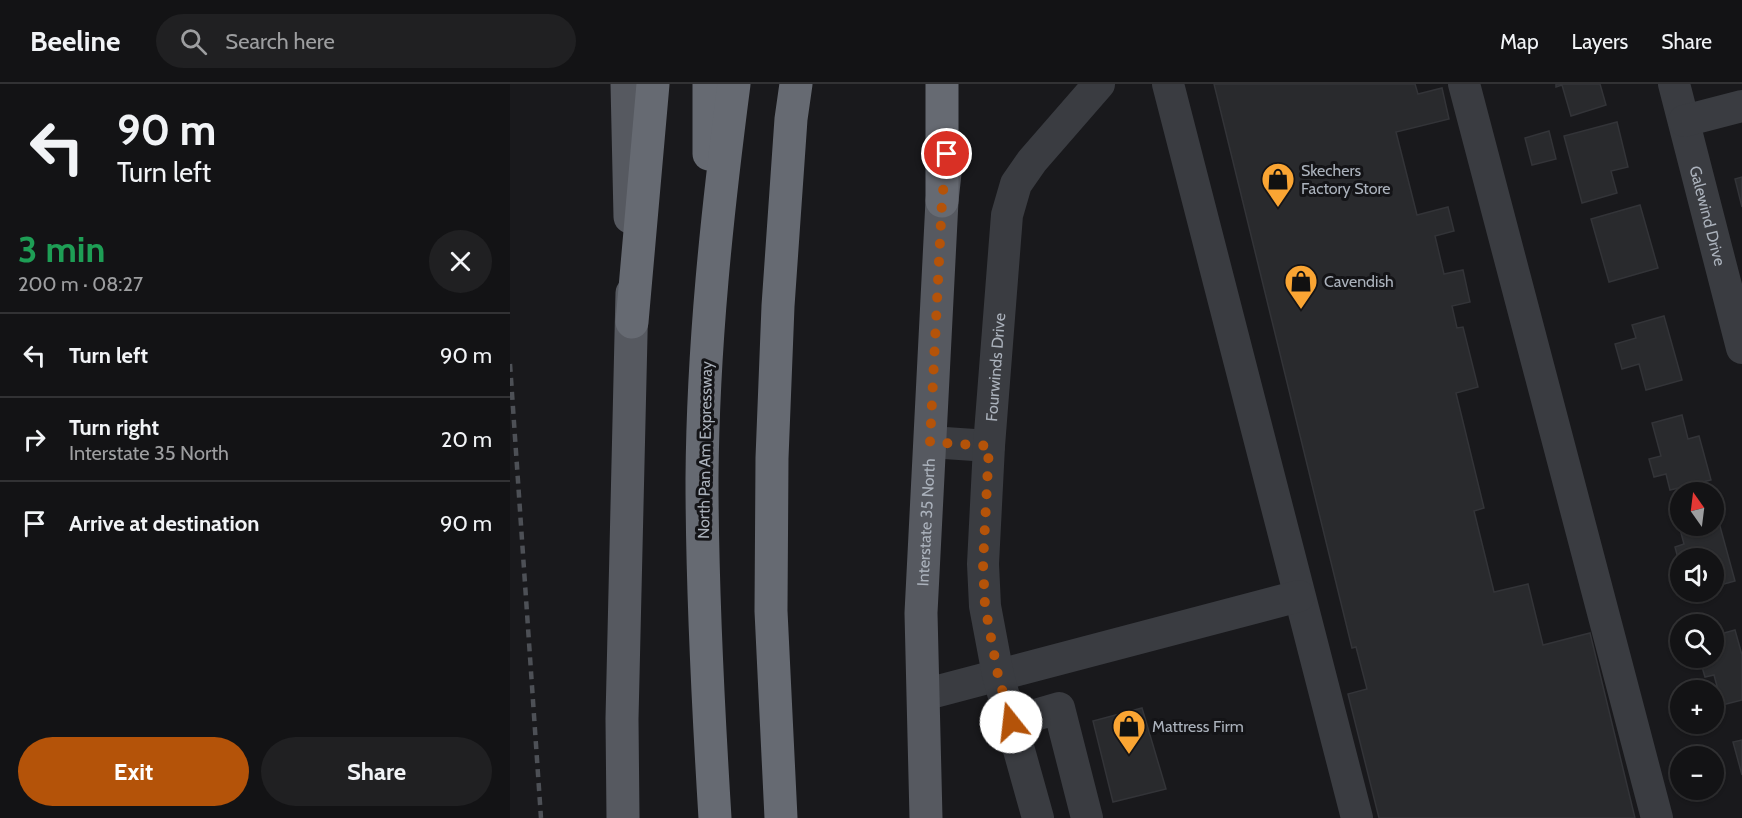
<!DOCTYPE html>
<meta charset="utf-8">
<style>
body{margin:0;font-family:Cabin,sans-serif;background:#202022;color:#f1f3f6;height:100vh;display:flex;flex-direction:column;font-size:22px;white-space:nowrap}
*{box-sizing:border-box;margin:0}
p{font-size:20px;color:#9d9ea0}
.icon{flex:none;width:33px;height:33px;fill:none;stroke:currentColor;stroke-width:2;stroke-linecap:round;stroke-linejoin:round}
.map{position:relative;flex:1;overflow:hidden}
.sheet{display:flex;flex-direction:column;background:#131315;width:510px}
.sheet>*{flex:none}
.top-card{background:#131315;color:#f1f3f6;overflow:hidden}
.needle{width:39px;rotate:346deg}
.buttons{position:absolute;left:1160px;top:398px;display:grid;gap:12px}
.buttons a{display:grid;place-items:center;width:54px;height:54px;border-radius:50%;background:#131315;box-shadow:0 2px 4px #0004,0 0 0 2px #323234;font-size:30px}
.pin{position:absolute;display:grid;place-items:center;width:51px;height:51px;color:#fff;margin:-26px;border:3px solid #fff;border-radius:50%;box-shadow:0 2px 6px #0007}
.me{position:absolute;width:66px;margin:-33px;rotate:344deg;stroke-linejoin:round;filter:drop-shadow(0 0 4px #0008)}
.turn{display:flex;align-items:center;gap:21px;height:126px;padding:0 18px;font-size:27px}
.turn .icon{width:78px;height:78px;stroke-width:2.5}
.turn b{display:block;font-size:42px;line-height:51px}
.round{display:grid;place-items:center;flex:none;width:63px;height:63px;border-radius:32px;background:#202022}
.headline{display:flex;align-items:center;justify-content:space-between;height:102px;padding:0 18px}
h1{font-size:36px;font-weight:700;line-height:45px;color:#1e9e55}
.cta{display:flex;gap:12px;margin-top:auto;padding:12px 18px}
.cta a{flex:1;height:69px;border-radius:36px;background:#b45309;color:#fff;font-size:24px;font-weight:700;line-height:69px;text-align:center}
.cta a+a{background:#202022;color:#f1f3f6}
ul{padding:0;list-style:none}
li{display:flex;align-items:center;gap:18px;height:84px;padding:0 18px;border-top:2px solid #323234}
li div{flex:1}
li b{display:block;font-size:22px}
li em{font-style:normal}
header{display:flex;align-items:center;gap:36px;box-sizing:border-box;height:84px;padding:0 30px;background:#131315;border-bottom:2px solid #323234}
header strong{font-size:28px}
nav{display:flex;gap:33px;margin-inline-start:auto;font-size:21px}
.search{width:420px;height:54px;background:#202022;display:flex;align-items:center;gap:15px;box-sizing:border-box;padding:0 21px;border-radius:33px;color:#9d9ea0;font-size:22px}
main{display:flex;flex:1;min-height:0}
.map>svg:first-child{display:block}
</style>
<header>
<strong>Beeline</strong>
<div class="search"><svg class="icon" aria-label="search" viewBox="0 0 24 24"><circle cx="10" cy="10" r="6"/><path d="M15 15l6 6"/></svg>Search here</div>
<nav><a>Map</a><a>Layers</a><a>Share</a></nav>
</header>
<main>
<section class="sheet">
<div class="top-card">
<div class="turn"><svg class="icon" aria-label="left" viewBox="0 0 24 24"><path d="M17 20v-9H6M10 6l-5 5 5 5"/></svg><div><b>90 m</b>Turn left</div></div>
</div>
<div class="headline"><div><h1>3 min</h1><p>200 m · 08:27</p></div><a class="round"><svg class="icon" aria-label="close" viewBox="0 0 24 24"><path d="M6 6l12 12M18 6L6 18"/></svg></a></div>
<ul>
<li><svg class="icon" aria-label="left" viewBox="0 0 24 24"><path d="M17 20v-9H6M10 6l-5 5 5 5"/></svg><div><b>Turn left</b></div><em>90 m</em></li>
<li><svg class="icon" aria-label="right" viewBox="0 0 24 24"><path d="M7 20v-9h11M14 6l5 5-5 5"/></svg><div><b>Turn right</b><p>Interstate 35 North</p></div><em>20 m</em></li>
<li><svg class="icon" aria-label="arrive" viewBox="0 0 24 24"><path d="M6 21V4h12l-3 4 3 4H6"/></svg><div><b>Arrive at destination</b></div><em>90 m</em></li>
</ul>
<div class="cta"><a>Exit</a><a>Share</a></div>
</section>
<div class="map">
<svg width="1232" height="734" viewBox="0 0 1232 734">
<rect width="100%" height="100%" fill="#19191c"/>
<!-- building -->
<g fill="#292a2d" stroke="#333438" stroke-width="1.5">
<polygon points="704,0 905,0 908,10 932,4 939,35 886,48 907,131 938,123 944,147 925,152 934,190 953,186 960,218 942,222 947,244 953,243 968,303 946,309 974,424 964,427 984,508 1018,500 1033,561 1080,549 1125,734 869,734 838,610 857,605 846,563 842,564"/>
<polygon points="1046,0 1090,0 1096,21 1061,32 1052,1 1046,3"/>
<polygon points="1107,38 1118,83 1101,87 1107,109 1072,119 1054,52"/>
<polygon points="1039,47 1046,75 1022,81 1015,54"/>
<polygon points="1232,93 1232,123 1225,95"/>
<polygon points="1130,121 1148,184 1099,198 1081,135"/>
<polygon points="1154,232 1172,296 1136,306 1129,280 1112,285 1105,260 1126,254 1122,241"/>
<polygon points="1172,331 1178,355 1189,352 1201,396 1160,406 1156,390 1144,393 1139,375 1151,372 1142,339"/>
<polygon points="1203,424 1205,424 1225,497 1203,503 1203,474 1170,474 1170,482 1165,463 1174,460 1167,434 1170,433 1170,441 1203,441"/>
<polygon points="1225,546 1232,571 1232,616 1212,621 1204,591 1195,593 1190,576 1203,573 1203,552"/>
<polygon points="632,624 656,705 603,718 583,637"/>
<polygon points="1232,656 1232,691 1223,658"/>
</g>
<g fill="none" stroke-linecap="round" stroke-linejoin="round">
<!-- minor -->
<g stroke="#3a3c41" stroke-width="32">
<polyline points="658,0 847,734"/>
<polyline points="954,0 1147,734"/>
<path id="s1" d="M1164,0L1232,264"/>
<polyline points="1174,37 1232,22"/>
<polyline points="420,358 479,362"/>
<polyline points="413,611 789,512"/>
<polyline points="501,638 549,624 577,734"/>
<path id="s2" d="M528,734L488,591L475,522L473,480L479,362L497,131L506,100L522,77L589,0"/>
</g>
<!-- major -->
<g stroke="#565960" stroke-width="33">
<polyline points="117,0 120,133"/>
<polyline points="113,734 112,635 122,209"/>
<path id="s3" d="M416,734L411,529L432,117L435,89"/>
</g>
<!-- highway -->
<g stroke="#666a72" stroke-width="33">
<polyline points="199,70 199,0"/>
<polyline points="432,117 432,0"/>
<polyline points="122,238 143,0"/>
<path d="M205,734C198,621 192,507 192,394C193,262 207,130 224,0"/>
<polyline points="271,734 261,527 262,374 268,222 281,35 286,0"/>
</g>
<!-- rail -->
<polyline stroke="#4d5056" stroke-width="4.5" stroke-dasharray="8 6" stroke-linecap="butt" points="0,280 31,734"/>
</g>
<g fill="none" stroke-linecap="round" stroke-linejoin="round">
<!-- route -->
<polyline stroke="#b45309" stroke-width="10" stroke-dasharray="0 18" points="437,70 432,117 420,358 479,362 473,480 475,522 488,591 501,638"/>
</g>
<!-- icons -->
<defs>
<symbol id="shop-pin" viewBox="-11 -11 22 30"><path d="M0 17L-7.5 6A9.5 9.5 0 1 1 7.5 6Z" fill="#faa533" stroke="#141417"/><path d="M-5-2.5h2.3a2.7 3.5 0 0 1 5.4 0H5L5.5 6h-11ZM-1.5-2.5h3a1.5 2.3 0 0 0-3 0Z" fill="#111"/></symbol>
</defs>
<g fill-rule="evenodd">
<use href="#shop-pin" x="749" y="76" width="38" height="52"/>
<use href="#shop-pin" x="772" y="178" width="38" height="52"/>
<use href="#shop-pin" x="600" y="623" width="38" height="52"/>
</g>
<g text-anchor="middle" dominant-baseline="central" stroke-width="6" stroke-linejoin="round" paint-order="stroke">
<!-- poi labels -->
<g font-size="16" fill="#abb2bc" stroke="#141417" text-anchor="start">
<text x="791" y="86">Skechers<tspan x="791" dy="18">Factory Store</tspan></text>
<text x="814" y="197">Cavendish</text>
<text x="642" y="642">Mattress Firm</text>
</g>
<!-- street labels -->
<g font-size="16" fill="#abb2bc" stroke="#141417">
<text stroke="none"><textPath href="#s1" startOffset="136">Galewind Drive</textPath></text>
<text stroke="none"><textPath href="#s2" startOffset="458">Fourwinds Drive</textPath></text>
<text transform="translate(195 366) rotate(-89)">North Pan Am Expressway</text>
<text stroke="none"><textPath href="#s3" startOffset="296">Interstate 35 North</textPath></text>
</g>
</g>
</svg>
<div class="buttons">
<a><svg class="needle" viewBox="-14 -14 28 28"><path d="M0-13l5 13h-10z" fill="#e53935"/><path d="M0 13l5-13h-10z" fill="#9d9ea0"/></svg></a>
<a><svg class="icon" aria-label="sound" viewBox="0 0 24 24"><path d="M4 9h4l5-4v14l-5-4H4zM17 9q2 3 0 6"/></svg></a>
<a><svg class="icon" aria-label="search" viewBox="0 0 24 24"><circle cx="10" cy="10" r="6"/><path d="M15 15l6 6"/></svg></a>
<a>+</a>
<a>−</a>
</div>
<div class="pin" style="left:437px;top:70px;background:#d93025"><svg class="icon" aria-label="arrive" viewBox="0 0 24 24"><path d="M6 21V4h12l-3 4 3 4H6"/></svg></div>
<svg class="me" style="left:501px;top:638px" viewBox="-20 -20 40 40"><circle r="19" fill="#fff"/><path d="M0-13L10 11 0 6-10 11z" fill="#b45309"/></svg>
</div>
</main>
